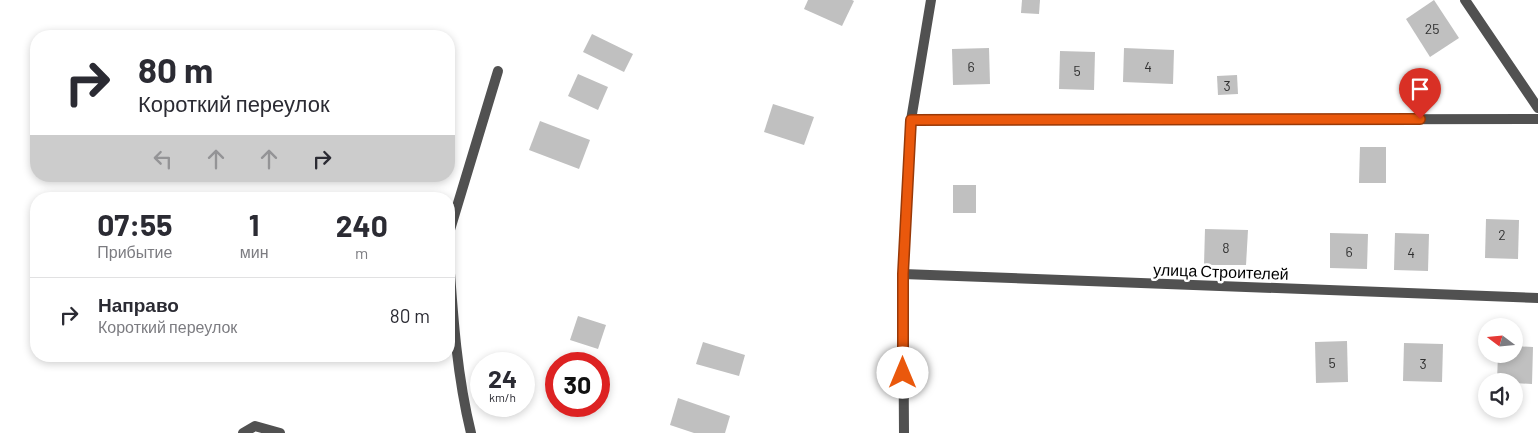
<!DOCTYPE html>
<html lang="ru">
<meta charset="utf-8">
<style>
body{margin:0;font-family:Barlow,sans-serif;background:#f7f7f7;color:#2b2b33;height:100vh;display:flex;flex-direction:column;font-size:19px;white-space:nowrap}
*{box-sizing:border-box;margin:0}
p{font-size:16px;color:#7c7c81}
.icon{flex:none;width:28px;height:28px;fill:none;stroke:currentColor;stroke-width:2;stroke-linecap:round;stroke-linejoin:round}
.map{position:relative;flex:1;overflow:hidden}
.details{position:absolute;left:30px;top:192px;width:425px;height:170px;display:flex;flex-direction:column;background:#fff;border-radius:20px;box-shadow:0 2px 8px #0003}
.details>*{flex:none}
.guide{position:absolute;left:30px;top:30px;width:425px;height:152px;border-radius:20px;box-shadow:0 2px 8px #0003;background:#fff;color:#2b2b33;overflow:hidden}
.needle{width:32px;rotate:286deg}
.fabs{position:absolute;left:1478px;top:318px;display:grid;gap:10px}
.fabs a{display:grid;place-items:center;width:45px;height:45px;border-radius:50%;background:#fff;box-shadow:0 2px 8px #0003;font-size:25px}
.speed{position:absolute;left:470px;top:352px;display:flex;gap:10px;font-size:25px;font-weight:700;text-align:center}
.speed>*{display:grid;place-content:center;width:65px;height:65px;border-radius:50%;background:#fff;box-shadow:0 2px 8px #0003;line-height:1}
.speed small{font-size:12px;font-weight:400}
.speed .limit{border:8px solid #d22;background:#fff;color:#111}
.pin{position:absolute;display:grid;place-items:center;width:42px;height:42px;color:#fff;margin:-51px -21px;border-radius:50% 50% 50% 0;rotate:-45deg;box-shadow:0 0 5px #0007}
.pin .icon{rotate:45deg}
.me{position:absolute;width:55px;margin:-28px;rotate:0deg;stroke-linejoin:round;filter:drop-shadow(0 0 4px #0008)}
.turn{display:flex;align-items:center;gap:18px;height:105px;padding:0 25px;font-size:22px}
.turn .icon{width:65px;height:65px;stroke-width:2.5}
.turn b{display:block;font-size:35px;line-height:42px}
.lanes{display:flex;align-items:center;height:48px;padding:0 25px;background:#0003;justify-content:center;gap:25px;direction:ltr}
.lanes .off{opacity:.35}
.eta{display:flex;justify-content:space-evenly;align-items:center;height:85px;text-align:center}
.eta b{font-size:30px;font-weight:700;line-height:35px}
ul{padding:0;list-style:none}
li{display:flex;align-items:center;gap:15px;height:75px;padding:0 25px;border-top:1px solid #e1e1e2}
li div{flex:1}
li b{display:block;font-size:19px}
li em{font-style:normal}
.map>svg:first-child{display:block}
</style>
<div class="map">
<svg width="1538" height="433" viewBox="0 0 1538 433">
<rect width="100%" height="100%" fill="#fff"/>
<!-- building -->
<g fill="#c0c0c0">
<polygon points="808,0 852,0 854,1 842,26 804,9"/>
<polygon points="1022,0 1040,0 1039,14 1021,13"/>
<polygon points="1434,0 1459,38 1430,57 1406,19"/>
<polygon points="592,34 633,54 624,72 583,52"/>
<polygon points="989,48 990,84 953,85 952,49"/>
<polygon points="1124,48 1174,50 1173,84 1123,82"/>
<polygon points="1060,51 1095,52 1094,90 1059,89"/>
<polygon points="578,74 608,87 598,110 568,96"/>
<polygon points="1237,75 1238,94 1218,95 1217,76"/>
<polygon points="773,104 814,117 804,145 764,132"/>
<polygon points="540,121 590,140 579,169 529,150"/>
<polygon points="1360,147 1386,147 1386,183 1359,183"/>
<rect x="953" y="185" width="23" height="28"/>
<polygon points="1486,219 1519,220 1518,259 1485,258"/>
<polygon points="1205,229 1248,230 1246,265 1204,265"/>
<polygon points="1330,233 1368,234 1367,269 1330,268"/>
<polygon points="1395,233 1429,234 1428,271 1394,270"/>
<polygon points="578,316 606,325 598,349 570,340"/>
<polygon points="1347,341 1348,382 1316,383 1315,342"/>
<polygon points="703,342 745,355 739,376 696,364"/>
<polygon points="1404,343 1443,344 1442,382 1403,381"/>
<polygon points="1514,346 1533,347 1532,384 1514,383 1514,381 1497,381 1498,354 1514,354"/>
<polygon points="678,398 730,416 725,433 694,433 670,425"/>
</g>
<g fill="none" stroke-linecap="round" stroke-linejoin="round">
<!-- lane -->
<g stroke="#515151" stroke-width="10">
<polyline points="449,233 498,71"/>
<path d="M449,259C453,317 457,376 471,433"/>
</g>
<!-- street -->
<g stroke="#515151" stroke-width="10">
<polyline points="1465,0 1538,108"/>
<polyline points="911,120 1538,119"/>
<polyline points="903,274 1538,298"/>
<polyline points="243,433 255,426 280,433"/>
<polyline points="904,433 903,274 911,120 931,0"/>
</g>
</g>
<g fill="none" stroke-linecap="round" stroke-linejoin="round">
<defs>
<polyline id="route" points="903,373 903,274 911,120 1420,119"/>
</defs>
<!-- route casing -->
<use href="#route" stroke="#983908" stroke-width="12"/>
<!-- route -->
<use href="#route" stroke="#ea580c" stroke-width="9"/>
</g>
<g text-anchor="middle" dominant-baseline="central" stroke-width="5" stroke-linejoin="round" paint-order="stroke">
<!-- number labels -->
<g font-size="14" fill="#303030">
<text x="1432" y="28">25</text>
<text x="971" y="66">6</text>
<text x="1148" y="66">4</text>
<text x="1077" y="70">5</text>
<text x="1227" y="85">3</text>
<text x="1502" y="234">2</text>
<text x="1226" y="247">8</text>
<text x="1349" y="251">6</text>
<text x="1411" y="252">4</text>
<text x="1332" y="362">5</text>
<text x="1423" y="363">3</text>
</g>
<!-- street labels -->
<g font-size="16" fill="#000" stroke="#fff">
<text transform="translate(1221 271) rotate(2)">улица Строителей</text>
</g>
</g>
</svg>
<div class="fabs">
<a><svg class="needle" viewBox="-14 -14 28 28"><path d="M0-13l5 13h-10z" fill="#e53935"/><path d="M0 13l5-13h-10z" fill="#7c7c81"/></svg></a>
<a><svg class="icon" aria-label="sound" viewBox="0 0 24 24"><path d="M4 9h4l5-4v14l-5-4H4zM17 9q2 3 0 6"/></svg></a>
</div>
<div class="speed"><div>24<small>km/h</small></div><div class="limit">30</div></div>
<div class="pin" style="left:1420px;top:119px;background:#d93025"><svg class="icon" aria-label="arrive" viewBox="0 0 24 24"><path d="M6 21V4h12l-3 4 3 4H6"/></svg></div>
<svg class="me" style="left:903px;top:373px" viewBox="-20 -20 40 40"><circle r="19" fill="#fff"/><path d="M0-13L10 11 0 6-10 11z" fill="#ea580c"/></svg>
<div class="guide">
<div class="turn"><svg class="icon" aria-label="right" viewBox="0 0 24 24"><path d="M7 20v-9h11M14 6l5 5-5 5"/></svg><div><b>80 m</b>Короткий переулок</div></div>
<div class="lanes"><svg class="icon off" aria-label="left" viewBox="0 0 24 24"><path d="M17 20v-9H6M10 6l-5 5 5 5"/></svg><svg class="icon off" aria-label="ahead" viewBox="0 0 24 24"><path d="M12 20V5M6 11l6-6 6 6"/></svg><svg class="icon off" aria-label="ahead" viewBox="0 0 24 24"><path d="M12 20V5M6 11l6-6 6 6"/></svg><svg class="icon" aria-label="right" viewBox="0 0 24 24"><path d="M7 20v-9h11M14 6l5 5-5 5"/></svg></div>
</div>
<section class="details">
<div class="eta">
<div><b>07:55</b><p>Прибытие</p></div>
<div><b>1</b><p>мин</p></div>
<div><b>240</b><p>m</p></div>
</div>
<ul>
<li><svg class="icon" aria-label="right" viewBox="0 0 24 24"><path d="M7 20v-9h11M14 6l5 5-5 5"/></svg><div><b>Направо</b><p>Короткий переулок</p></div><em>80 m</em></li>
</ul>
</section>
</div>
